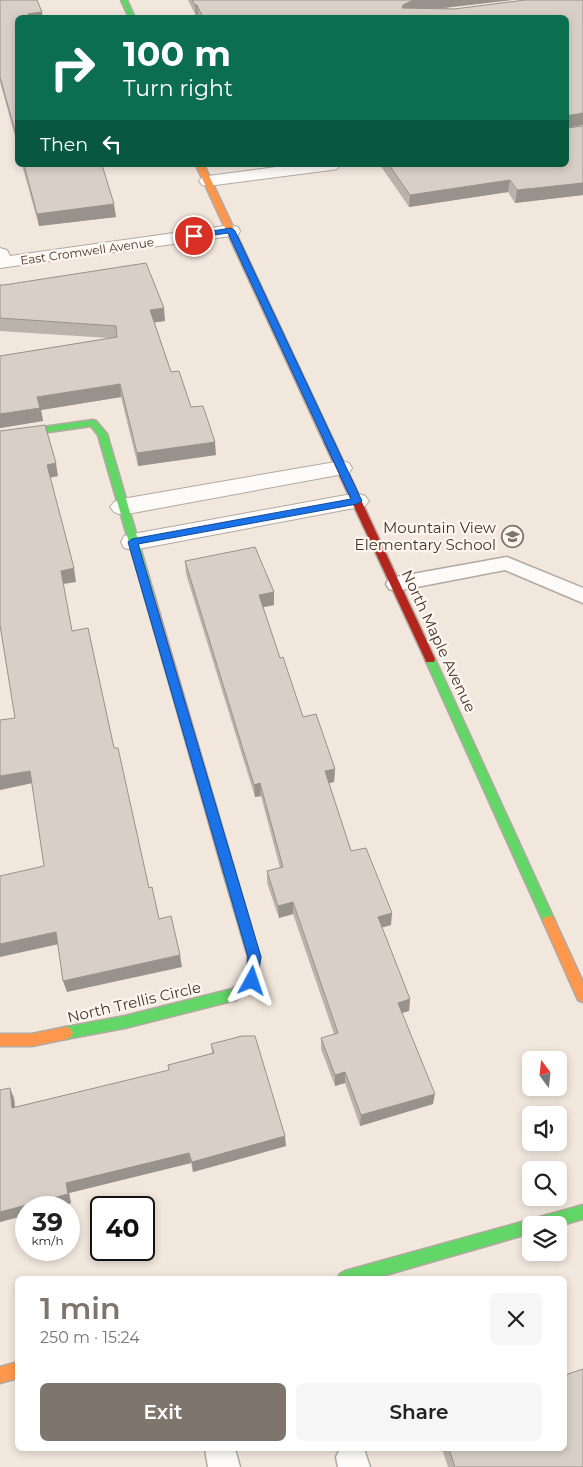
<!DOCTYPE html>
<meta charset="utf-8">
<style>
body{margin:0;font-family:Montserrat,sans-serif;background:#f6f6f6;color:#222;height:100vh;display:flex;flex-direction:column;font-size:19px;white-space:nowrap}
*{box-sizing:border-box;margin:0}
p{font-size:16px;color:#767676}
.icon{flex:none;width:28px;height:28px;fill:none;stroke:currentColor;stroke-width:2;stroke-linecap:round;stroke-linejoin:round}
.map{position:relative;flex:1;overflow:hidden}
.panel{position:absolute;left:15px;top:1276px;width:552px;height:175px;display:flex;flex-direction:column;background:#fff;border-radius:8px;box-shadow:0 2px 8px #0003}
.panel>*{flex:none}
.banner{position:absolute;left:15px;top:15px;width:554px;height:152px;border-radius:8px;box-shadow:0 2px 8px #0003;background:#0b6e4f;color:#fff;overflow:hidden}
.needle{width:32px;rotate:345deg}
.controls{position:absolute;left:522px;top:1051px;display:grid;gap:10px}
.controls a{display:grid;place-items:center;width:45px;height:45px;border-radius:8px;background:#fff;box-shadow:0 2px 8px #0003;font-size:25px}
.speed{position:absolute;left:15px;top:1196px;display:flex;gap:10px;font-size:25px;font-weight:700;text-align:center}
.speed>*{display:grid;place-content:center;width:65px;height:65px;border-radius:50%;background:#fff;box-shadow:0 2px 8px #0003;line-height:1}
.speed small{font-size:12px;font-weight:400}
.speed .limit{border:2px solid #111;border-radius:8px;background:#fff;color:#111}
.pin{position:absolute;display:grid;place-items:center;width:42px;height:42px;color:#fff;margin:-21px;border:2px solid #fff;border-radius:50%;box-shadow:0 1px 5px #0007}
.me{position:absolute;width:55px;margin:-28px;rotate:5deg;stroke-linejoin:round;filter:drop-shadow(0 0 4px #0008)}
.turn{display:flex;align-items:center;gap:18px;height:105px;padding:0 25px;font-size:22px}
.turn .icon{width:65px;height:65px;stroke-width:2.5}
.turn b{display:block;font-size:35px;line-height:42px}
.then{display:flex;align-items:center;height:48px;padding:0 25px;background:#0003;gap:10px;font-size:19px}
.round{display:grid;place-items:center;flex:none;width:52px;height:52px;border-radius:8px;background:#f6f6f6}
.headline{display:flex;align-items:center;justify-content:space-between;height:85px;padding:0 25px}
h1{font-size:30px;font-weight:600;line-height:38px;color:#7e756c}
.button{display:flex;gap:10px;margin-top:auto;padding:10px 25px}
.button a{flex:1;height:58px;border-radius:8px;background:#7e756c;color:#fff;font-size:20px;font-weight:600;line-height:58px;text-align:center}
.button a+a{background:#f6f6f6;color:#222}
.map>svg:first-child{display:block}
</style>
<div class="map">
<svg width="583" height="1467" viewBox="0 0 583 1467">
<rect width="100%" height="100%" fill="#f2e7dd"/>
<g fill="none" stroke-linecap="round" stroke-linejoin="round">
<defs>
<g id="lane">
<polygon points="507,557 583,588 583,603 505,570 396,591 389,589 386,584 389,579 396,577"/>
<polygon points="205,1449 235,1449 240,1467 208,1467"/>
<polygon points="340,1449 364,1449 370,1467 338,1467 336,1457"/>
</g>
<g id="street">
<polygon points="291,165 340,165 337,169 331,170 208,186 202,185 199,181 202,177 208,176"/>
<polygon points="231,225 238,227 240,231 238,235 0,268 0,248 7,250 10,256"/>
<polygon points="341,461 349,463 352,468 349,473 122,515 114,512 110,507 114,502 122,499"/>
<polygon points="357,493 365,496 369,501 365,506 133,550 124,548 121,542 124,536 133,534"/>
</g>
<g id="fast">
<polygon points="121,0 127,0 135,18 129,18"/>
<polygon points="93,420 96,421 107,434 155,598 154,601 146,601 145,598 98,435 91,426 0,439 0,433"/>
<polygon points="430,655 435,659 555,921 553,925 549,926 545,925 543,921 425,659"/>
<polygon points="227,860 231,861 233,865 260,957 257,985 236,1000 125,1028 66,1039 61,1037 59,1033 61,1029 66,1027 125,1016 232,989 246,978 248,957 221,865 223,861"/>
<polygon points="583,1205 583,1219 559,1226 531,1225 531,1233 372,1279 337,1279 340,1274 345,1271"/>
</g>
<g id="slow">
<polygon points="196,165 204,165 334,442 332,444 326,444 324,442"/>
<polygon points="150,594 155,598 233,865 231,869 227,870 223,869 221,865 145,598"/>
<polygon points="549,916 553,917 583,982 583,1002 578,1000 543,921 545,917"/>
<polygon points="66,1027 71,1029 73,1033 71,1037 66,1039 32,1046 0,1046 0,1034 32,1034"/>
<polygon points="18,1362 18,1378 0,1383 0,1367"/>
</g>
<polygon id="jam" points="329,439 334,442 435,659 434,662 426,662 425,659 324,442"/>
</defs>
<!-- lane casing -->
<use href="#lane" stroke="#b2a9a2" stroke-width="3"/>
<!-- street casing -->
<use href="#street" stroke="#b2a9a2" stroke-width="2"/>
<!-- fast casing -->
<use href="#fast" stroke="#b2a9a2" stroke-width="3"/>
<!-- slow casing -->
<use href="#slow" stroke="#b2a9a2" stroke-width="3"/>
<!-- jam casing -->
<use href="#jam" stroke="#b2a9a2" stroke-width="3"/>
<!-- lane -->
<use href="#lane" fill="#fdfbfa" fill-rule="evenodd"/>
<!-- street -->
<use href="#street" fill="#fdfbfa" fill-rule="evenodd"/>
<!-- fast -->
<use href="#fast" fill="#63d668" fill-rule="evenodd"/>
<!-- slow -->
<use href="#slow" fill="#ff974d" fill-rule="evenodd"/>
<!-- jam -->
<use href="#jam" fill="#b3261e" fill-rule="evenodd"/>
</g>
<!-- wall -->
<g fill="#bab3ab">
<polygon points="0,0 18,18 18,147 0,82"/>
<polygon points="188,0 512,0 441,8 454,9 525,0 583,0 583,125 567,127 567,128 583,126 583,195 515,203 508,192 409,207 380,165 566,165 566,18 198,18 198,16 196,16"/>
<polygon points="22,165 102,165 116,217 39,226"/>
<polygon points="0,285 165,321 154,322 171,372 191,407 216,455 138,466 121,397 41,410 43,421 0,428 0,356 109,338 0,331"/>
<polygon points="185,561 274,592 274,605 263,607 280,658 303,717 335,769 334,782 329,783 351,851 391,925 382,927 410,999 409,1011 402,1013 433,1104 360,1126 345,1083 335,1086 321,1049 321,1038 334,1034 293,914 279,918 267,883 267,871 280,868 261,796 255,797 186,574"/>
<polygon points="211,1044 286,1146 193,1172 191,1163 69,1193 71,1203 55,1208 26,1208 26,1215 0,1222 0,1090 14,1098 15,1107 169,1071 168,1065 212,1053"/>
<polygon points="442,1449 565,1449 583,1467 448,1467"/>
</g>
<!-- shaded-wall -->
<g fill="#97928b">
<polygon points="419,0 512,0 410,12 402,16 403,5 411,1"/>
<polygon points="195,5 197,5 198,16 196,16"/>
<polygon points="42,12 43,18 29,18 28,14"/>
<polygon points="583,113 583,125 566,128 566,116"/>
<polygon points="510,180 508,192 409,207 410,195"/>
<polygon points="583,183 583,195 515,203 517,190"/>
<polygon points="114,204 116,217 39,226 37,214"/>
<polygon points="164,308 165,321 151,323 150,310"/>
<polygon points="120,384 121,397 41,410 43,421 0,428 0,414 37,397"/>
<polygon points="215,442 216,455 138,466 137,453"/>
<polygon points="56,463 58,476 49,478 47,465"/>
<polygon points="74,568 76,582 63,584 61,571"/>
<polygon points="274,592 274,605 259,608 259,595"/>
<polygon points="335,769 334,782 325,784 325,771"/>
<polygon points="30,771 33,783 0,790 0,776"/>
<polygon points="260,783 261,796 255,797 254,785"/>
<polygon points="293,902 293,914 279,918 278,906"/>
<polygon points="392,913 391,925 377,929 378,917"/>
<polygon points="56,932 59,944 0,957 0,944"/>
<polygon points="180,955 182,967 67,992 63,981"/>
<polygon points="410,999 409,1011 397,1014 398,1003"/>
<polygon points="345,1072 345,1083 335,1086 335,1075"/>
<polygon points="10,1088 14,1098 16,1118 12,1108"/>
<polygon points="435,1094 433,1104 360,1126 361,1115"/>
<polygon points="285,1136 286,1146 193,1172 192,1162"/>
<polygon points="189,1153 191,1163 69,1193 71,1203 55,1208 26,1208 26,1215 0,1222 0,1212 66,1183"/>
</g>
<!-- building -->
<g fill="#d8d0c7" stroke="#97928b">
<polygon points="0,0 37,0 42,12 28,14 30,18 18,18 18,142 0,77"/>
<polygon points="192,0 419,0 411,1 403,5 402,8 454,9 525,0 583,0 583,113 566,116 567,128 583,126 583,183 517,190 510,180 410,195 389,165 566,165 566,18 203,18 197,5 195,5"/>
<polygon points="24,165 102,165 114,204 37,214"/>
<polygon points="146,263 164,308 150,310 171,372 179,371 191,407 203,406 215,442 137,453 120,384 37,397 40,408 0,414 0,356 117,337 116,326 0,318 0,285 4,285"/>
<polygon points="45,425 56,463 47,465 74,568 61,571 72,631 88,628 114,748 118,748 149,888 152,887 159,919 171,916 180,955 63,981 56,932 0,944 0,876 44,866 30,771 0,776 0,720 15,718 0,625 0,431"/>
<polygon points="255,547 274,592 259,595 280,658 283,657 303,717 316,714 335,769 325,771 351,851 366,848 392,913 378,917 410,999 398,1003 435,1094 361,1115 345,1072 335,1075 321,1038 338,1033 293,902 278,906 267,871 283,867 260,783 254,785 185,561"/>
<polygon points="242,1036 255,1036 285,1136 192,1162 189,1153 66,1183 68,1194 0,1212 0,1090 10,1088 12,1108 169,1070 168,1065 214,1053 211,1044"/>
<polygon points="583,1369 583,1467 455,1467 449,1449 565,1449 565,1375"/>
</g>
<!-- route -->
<polygon fill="#1a73e8" stroke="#114b97" points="231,228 235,231 362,501 357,504 138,544 261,957 256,985 252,987 247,985 245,981 248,957 128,542 132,539 351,499 228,233 194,238 190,236 194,234"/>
<!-- icons -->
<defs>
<symbol id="school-ring" viewBox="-11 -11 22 22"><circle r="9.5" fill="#fff7ef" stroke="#7e756c" stroke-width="1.5"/><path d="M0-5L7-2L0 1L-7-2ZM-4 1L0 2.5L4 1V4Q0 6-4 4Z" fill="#7e756c"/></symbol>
</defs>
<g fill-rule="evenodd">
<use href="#school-ring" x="500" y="524" width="25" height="25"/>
</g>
<g text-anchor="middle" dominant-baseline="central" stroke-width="4.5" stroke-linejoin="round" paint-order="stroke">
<!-- far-street labels -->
<g font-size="12" fill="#3f372f" stroke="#fff7ef">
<text transform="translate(87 251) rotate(-8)">East Cromwell Avenue</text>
</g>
<!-- poi labels -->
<g font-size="15" fill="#3f372f" stroke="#fff7ef" text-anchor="end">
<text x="496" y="527">Mountain View<tspan x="496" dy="17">Elementary School</tspan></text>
</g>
<!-- street labels -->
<g font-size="15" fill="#3f372f" stroke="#fff7ef">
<text transform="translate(439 641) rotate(65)">North Maple Avenue</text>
<text transform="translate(134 1002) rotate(-13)">North Trellis Circle</text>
</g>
</g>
</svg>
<div class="controls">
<a><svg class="needle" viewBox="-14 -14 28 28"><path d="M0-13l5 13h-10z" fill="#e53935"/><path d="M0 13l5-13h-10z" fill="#767676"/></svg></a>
<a><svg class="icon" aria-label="sound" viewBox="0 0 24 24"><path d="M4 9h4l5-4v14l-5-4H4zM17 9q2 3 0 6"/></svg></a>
<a><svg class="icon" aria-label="search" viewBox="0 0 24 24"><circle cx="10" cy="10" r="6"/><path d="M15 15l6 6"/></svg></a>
<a><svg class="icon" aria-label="layers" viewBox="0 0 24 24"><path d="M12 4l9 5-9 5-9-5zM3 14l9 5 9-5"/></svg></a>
</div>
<div class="speed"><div>39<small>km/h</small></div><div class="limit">40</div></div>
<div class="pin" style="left:194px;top:236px;background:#d93025"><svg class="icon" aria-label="arrive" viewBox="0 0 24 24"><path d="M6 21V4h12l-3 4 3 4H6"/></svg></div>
<svg class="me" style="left:252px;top:981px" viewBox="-20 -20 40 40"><path d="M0-17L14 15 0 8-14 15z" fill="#1a73e8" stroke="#fff" stroke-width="4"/></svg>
<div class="banner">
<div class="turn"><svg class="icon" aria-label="right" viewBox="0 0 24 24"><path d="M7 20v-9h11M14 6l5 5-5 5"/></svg><div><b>100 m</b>Turn right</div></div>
<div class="then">Then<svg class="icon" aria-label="left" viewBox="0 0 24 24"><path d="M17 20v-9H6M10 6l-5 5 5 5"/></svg></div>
</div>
<section class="panel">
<div class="headline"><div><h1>1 min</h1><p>250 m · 15:24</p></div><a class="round"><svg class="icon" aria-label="close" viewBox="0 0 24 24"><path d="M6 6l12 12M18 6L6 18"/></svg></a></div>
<div class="button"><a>Exit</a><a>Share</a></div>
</section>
</div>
